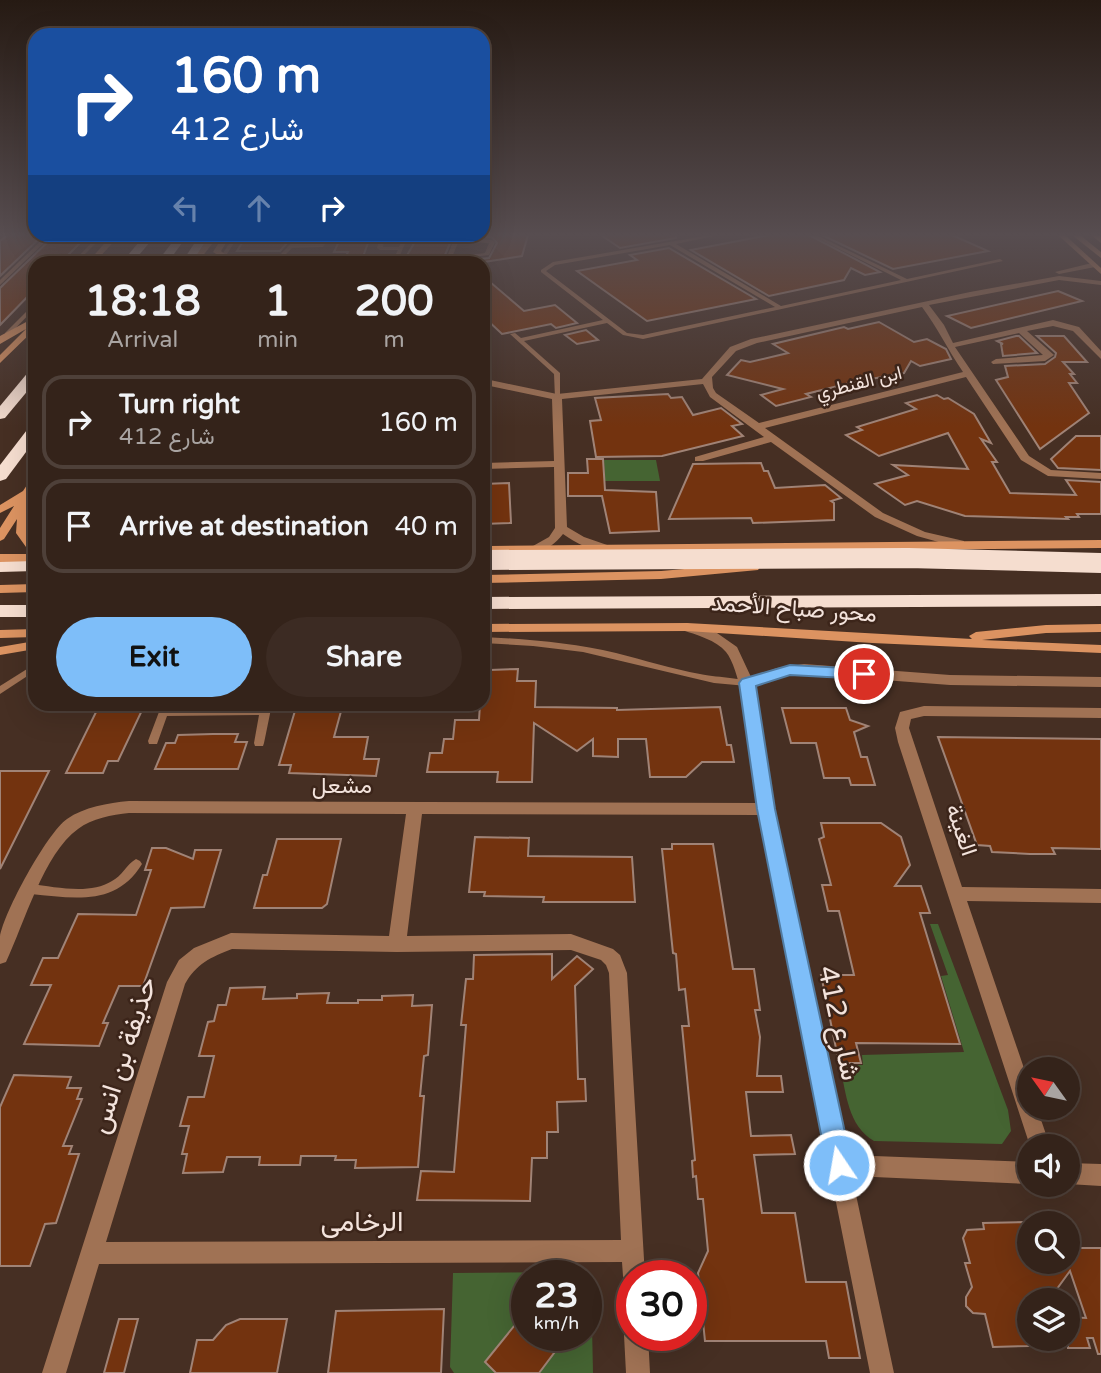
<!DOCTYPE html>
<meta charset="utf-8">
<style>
body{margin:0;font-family:"Varela Round",Vazirmatn,sans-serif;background:#3c2b23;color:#f1f3f6;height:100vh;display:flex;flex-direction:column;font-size:26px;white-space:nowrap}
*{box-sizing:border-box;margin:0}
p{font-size:23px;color:#a9a4a2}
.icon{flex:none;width:38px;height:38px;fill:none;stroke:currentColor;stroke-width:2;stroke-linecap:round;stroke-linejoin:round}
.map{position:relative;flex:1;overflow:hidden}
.panel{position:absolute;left:28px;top:256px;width:462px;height:455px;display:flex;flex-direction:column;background:#34231a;border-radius:21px;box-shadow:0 7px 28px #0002,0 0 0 2px #4e4039}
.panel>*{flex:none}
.banner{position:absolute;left:28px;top:28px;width:462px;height:214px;border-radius:21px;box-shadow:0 7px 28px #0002,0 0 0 2px #4e4039;background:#1a4fa0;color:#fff;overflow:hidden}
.needle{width:46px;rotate:303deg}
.buttons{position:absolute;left:1017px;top:1057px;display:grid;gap:14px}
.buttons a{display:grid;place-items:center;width:63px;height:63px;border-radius:50%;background:#34231a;box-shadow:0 7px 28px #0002,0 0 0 2px #4e4039;font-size:35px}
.speed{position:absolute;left:511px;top:1260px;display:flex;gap:14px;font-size:35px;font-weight:700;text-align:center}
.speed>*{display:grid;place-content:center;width:91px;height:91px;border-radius:50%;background:#34231a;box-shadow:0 7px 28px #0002,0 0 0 2px #4e4039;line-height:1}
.speed small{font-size:18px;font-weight:400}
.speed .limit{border:10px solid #d22;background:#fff;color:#111}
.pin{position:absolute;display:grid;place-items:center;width:60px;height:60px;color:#fff;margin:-30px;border:4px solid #fff;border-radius:50%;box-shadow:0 2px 7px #0007}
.me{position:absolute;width:77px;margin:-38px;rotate:348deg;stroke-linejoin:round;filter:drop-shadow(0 0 5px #0008)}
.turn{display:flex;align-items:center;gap:24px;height:147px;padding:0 28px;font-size:32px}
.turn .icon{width:91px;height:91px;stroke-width:2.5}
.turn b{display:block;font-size:49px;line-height:60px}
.lanes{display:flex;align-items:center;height:66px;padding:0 28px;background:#0003;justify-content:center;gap:35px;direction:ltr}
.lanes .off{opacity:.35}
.eta{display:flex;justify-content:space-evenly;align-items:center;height:119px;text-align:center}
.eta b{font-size:42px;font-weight:700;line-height:49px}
.button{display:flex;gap:14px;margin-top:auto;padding:14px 28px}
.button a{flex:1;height:80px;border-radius:42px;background:#7ebef9;color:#111;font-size:28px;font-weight:700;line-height:80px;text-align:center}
.button a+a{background:#3c2b23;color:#f1f3f6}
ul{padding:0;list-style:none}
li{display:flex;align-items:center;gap:21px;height:94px;margin:0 14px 10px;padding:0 14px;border:4px solid #4e4039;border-radius:21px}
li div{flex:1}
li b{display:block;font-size:26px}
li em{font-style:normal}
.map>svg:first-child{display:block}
</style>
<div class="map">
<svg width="1101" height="1373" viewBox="0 0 1101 1373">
<rect width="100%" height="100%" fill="#462f23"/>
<!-- green -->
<g fill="#456432" fill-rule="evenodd">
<polygon points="604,460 656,460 660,481 605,481"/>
<path d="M930,924H938L1008,1110L1011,1131L1002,1144L874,1141C848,1126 846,1093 840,1066L863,1065L862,1055L964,1052L941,976L948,975Z"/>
<path d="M583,1272L591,1279L593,1373H454L450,1367L453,1273ZM527,1276H586V1335H527Z"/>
</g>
<!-- building -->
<g fill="#73330f" stroke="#a08376" stroke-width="2">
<polygon points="8,235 43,235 0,276 0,241"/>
<polygon points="55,235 88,235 61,262 35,262 35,289 0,325 0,288"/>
<polygon points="247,235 294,235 280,251 237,251"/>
<polygon points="342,235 371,235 361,262 343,262 348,252 334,252"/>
<polygon points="419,235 528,235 522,256 484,262 449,262 489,258 497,243 492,237 458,236 451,241 445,255 419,259 417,262 403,262"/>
<polygon points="601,235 676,235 676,238 620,248"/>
<polygon points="769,235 809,235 880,272 865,275 851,268 844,280 769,296 691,250"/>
<polygon points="822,235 952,235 988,251 893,269"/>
<polygon points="669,248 756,299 647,321 577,271 637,260 630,255"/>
<polygon points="483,276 524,311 555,305 577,323 556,328 551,324 502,334 483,316"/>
<polygon points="1058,291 1082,301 971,328 947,316"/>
<polygon points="879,322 914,342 927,339 946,349 951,359 920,366 911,361 904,373 854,382 806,394 811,397 776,406 761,395 783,389 727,375 741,360 750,362 788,353 773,344 844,327 848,329"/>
<polygon points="586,330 598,340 577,344 565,335"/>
<polygon points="1016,336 1019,336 1037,353 1003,356 1001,344 1003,344 997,341"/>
<polygon points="1037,336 1064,336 1087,362 1063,362 1074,374 1070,374 1077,383 1069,383 1089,413 1040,449 996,380 1008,377 1005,366 1045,364 1055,357 1056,353"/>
<polygon points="668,394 671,398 682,397 693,415 721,408 742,424 732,426 743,436 662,456 596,457 590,421 601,420 595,398"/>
<polygon points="937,395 944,399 948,398 974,414 991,443 981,439 997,462 992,462 1010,493 1076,495 1066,480 1101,482 1101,514 1077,514 1079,517 1066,517 1068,519 965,516 917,501 905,505 875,484 908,475 893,465 968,469 948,433 879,456 846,435 862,430 857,427 916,409 906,403"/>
<polygon points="1076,436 1101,436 1101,470 1058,468 1051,459"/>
<polygon points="587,459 603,459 605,490 656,492 659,531 610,533 602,496 568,496 568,473 588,473"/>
<polygon points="761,463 764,471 768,471 775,488 825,485 841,498 831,501 834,503 834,520 753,523 751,518 669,519 693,464"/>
<polygon points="509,483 511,523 483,524 483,484"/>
<polygon points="518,669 517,681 536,681 535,707 617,708 617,710 720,707 727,745 731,745 734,762 702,762 686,777 650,777 646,739 618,739 618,757 593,756 593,739 577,751 534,723 532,782 497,782 498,772 427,772 430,753 442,753 444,739 453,739 455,720 479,720 480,704 483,704 483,680 489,680 490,670"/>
<polygon points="100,704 145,704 118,761 108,761 103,773 66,773"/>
<polygon points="297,704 343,704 334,737 368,737 364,759 379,759 376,776 289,773 291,765 279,765"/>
<polygon points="782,708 846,708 850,720 868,726 854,732 861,757 867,757 875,785 851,785 849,778 824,778 816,743 791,743"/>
<polygon points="213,734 238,734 235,742 247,742 238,769 155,769 166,743 175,743 178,735"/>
<polygon points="938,737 1101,739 1101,849 1052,848 1055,854 1030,854 992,852 990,846 977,845"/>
<polygon points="0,771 49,771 0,869"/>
<polygon points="821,823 881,823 901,837 910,865 895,886 921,886 930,913 920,913 960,1044 856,1043 861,1063 839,1063 821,975 854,975 839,911 828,911 822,885 831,885 819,839 824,837"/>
<polygon points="475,837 529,838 528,856 632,857 635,902 543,902 544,897 484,896 485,892 469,892"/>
<polygon points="277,839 341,839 327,904 322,908 254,908 263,875 267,875"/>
<polygon points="672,844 713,844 733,969 754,969 760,1010 755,1010 760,1037 757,1076 781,1076 783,1092 746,1092 751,1136 791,1135 795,1154 754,1155 762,1213 795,1213 806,1282 846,1282 860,1358 829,1358 826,1341 705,1341 698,1273 708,1251 703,1199 698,1199 696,1176 693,1177 692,1161 695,1160 682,1026 689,1026 685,989 679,990 676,954 673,953 662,849 672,849"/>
<polygon points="152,848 166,848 193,859 195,850 221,850 204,907 171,908 143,986 119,986 103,1023 108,1023 99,1046 24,1044 51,985 31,985 43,958 58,958 78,914 136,915 151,870 145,870"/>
<polygon points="552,954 552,979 577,956 593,969 575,986 578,1079 585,1079 586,1101 557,1102 558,1132 547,1132 547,1158 532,1158 530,1201 417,1200 421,1171 454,1172 466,1025 461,1025 466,979 473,979 474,955"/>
<polygon points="265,987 263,999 297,998 297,994 329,993 327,1003 358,1003 358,1000 382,1000 382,996 413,995 412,1006 432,1005 428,1055 424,1056 420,1096 424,1096 418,1167 355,1168 356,1160 335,1160 336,1156 301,1156 300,1165 259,1165 260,1157 227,1157 223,1172 183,1173 187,1154 182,1154 189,1126 180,1126 188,1097 204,1097 214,1056 199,1056 208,1022 214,1021 218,1005 226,1005 230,988"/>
<polygon points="14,1075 71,1077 67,1088 81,1088 77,1099 82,1099 63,1146 72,1146 69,1154 79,1154 56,1223 45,1224 30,1266 0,1266 0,1107"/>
<polygon points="1024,1222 1029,1237 1029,1262 1068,1262 1068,1248 1101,1248 1101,1354 1098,1354 1093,1338 1087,1338 1090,1348 1068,1348 1068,1317 1086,1318 1070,1271 1051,1297 1029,1297 1029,1346 993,1347 985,1314 973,1313 966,1306 966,1297 972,1287 965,1263 970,1263 963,1238 967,1230 984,1229 983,1223"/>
<polygon points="444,1309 441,1373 328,1373 336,1311"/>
<polygon points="527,1310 527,1335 537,1335 554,1353 539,1373 496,1373 485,1362"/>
<polygon points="119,1319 138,1319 124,1373 104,1373"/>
<polygon points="240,1319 287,1319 277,1373 190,1373 197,1340 213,1340 226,1325"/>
</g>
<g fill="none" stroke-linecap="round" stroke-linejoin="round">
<!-- lane -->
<g fill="#a07254" fill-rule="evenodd">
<polygon points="47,235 52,235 0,285 0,280"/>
<polygon points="99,235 104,235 77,262 73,262"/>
<polygon points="235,235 239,235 227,254 281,254 299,235 304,235 295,244 319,244 326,235 330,235 323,247 292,248 286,254 315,254 320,258 317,262 313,262 314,258 312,257 284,257 281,262 276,262 279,257 225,258 221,262 217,262"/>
<path d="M710,235H719L676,244L781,306L901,280L811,235H816L907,279L1000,259L1003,261L643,339L623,335L607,323L524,341L560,373V397L555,398L554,374L510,334L515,333L521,338L603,320L541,272V270L553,262ZM670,245L775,307L643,335L627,333L546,271L555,265Z"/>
<path d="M387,236L407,239L397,262H392L398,250H380L377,248L380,238ZM388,239L402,240L399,247H383L384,240Z"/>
<path d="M458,239L492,240L495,242L489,255L431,262H419L447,257L453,242ZM461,242L489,243L485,253L452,257L458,243Z"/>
<polygon points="35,303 35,308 9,335 5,335 5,333"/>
<path d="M483,637C528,639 573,643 616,653C644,660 672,669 700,674C712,677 745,678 752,683L747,686L714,683L583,652L533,646L483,643Z"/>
<polygon points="35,664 35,671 0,694 0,686"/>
<polygon points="162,704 172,704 169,710 261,709 262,704 272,704 264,743 263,746 255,746 254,743 259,715 167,716 157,744 149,744 148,741"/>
<path d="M136,859L140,861L142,864C116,907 73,898 31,894L27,892L25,889L27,886L31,884C56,887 90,895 112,881C122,876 127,864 136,859Z"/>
</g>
<!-- street -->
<g fill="#a07254" fill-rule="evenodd">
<polygon points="1092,263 1095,263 1095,267 1059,274 1055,272"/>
<path d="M1059,276L1101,281V285L1059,280L929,305L944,325L953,343L1053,320L1079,327L1101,351V359L1073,331L1053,326L1027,331L1054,355L1045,361L993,364L991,362L996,359L1043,355L1019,333L955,347L1029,456L1051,470L1101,473V479L1048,476L1021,460L966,377L765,428L883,513L925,532L964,541V547L960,548L917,536L875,517L771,442L703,461H695V457L764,437L710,397L703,384L562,399L567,527L584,537L610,546V552C594,553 576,543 563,534C556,543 544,553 533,552V546L549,537L555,528L554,467L483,469V463L554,461L552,399L490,386L483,387V381L490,380L557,394L702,379L730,347L751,339L970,292ZM922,307C937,327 948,350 963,372L759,423L716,393L713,388L712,377L736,351L757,343Z"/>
<path d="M687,623L717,633L737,647L751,677L777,668L804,664L950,675L1101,677V687L950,685L804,674L779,677L754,685L774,809L848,1155L1029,1162V1184L852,1176L894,1373H870L759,815L422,814L407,936L571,934L613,949L620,955L627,973L645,1276H632V1287L626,1284L623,1276L622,1262L99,1264L66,1373H42L167,982L179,960L194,948L231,933L389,936L406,814L129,813C112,815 92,818 78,829C44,853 24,924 6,962L0,964C0,955 0,945 0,937C4,912 47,833 67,819C84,807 108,803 129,801L757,803C752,770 745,675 726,652C716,640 697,635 682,630L680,627L682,624ZM232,949L397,952L571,950L601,960L606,965L609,973L621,1240L106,1242L185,984C196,964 211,957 232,949Z"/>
<polygon points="924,706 1101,708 1101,718 924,716 911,719 909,728 962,887 1101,889 1101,903 967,901 1029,1083 1029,1108 1037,1108 1050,1146 1030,1146 898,742 895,728 900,712"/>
<polygon points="1068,1163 1101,1164 1101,1186 1068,1184"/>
<polygon points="632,1325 632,1335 648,1335 650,1373 626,1373 624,1335 628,1327"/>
</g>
<!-- secondary -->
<g fill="#dc9361" fill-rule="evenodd">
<polygon points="112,235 120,235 95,262 88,262"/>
<polygon points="211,235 219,235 198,262 191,262"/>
<polygon points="224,235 231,235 221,251 227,256 223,258 213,252"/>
<polygon points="1058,235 1065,235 1101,268 1101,274"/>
<polygon points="1072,235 1080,235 1101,252 1101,258"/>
<polygon points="1091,235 1098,235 1101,237 1101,243"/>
<polygon points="28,321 35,321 35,329 0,363 0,355 26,329 0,344 0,336"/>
<polygon points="35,478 35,490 27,503 28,533 35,543 35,562 0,562 0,554 34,554 31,554 16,533 17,519 4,539 0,541 0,528 14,506 0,513 0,505 23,491 31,479"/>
<polygon points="1101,540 1101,548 490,554 484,550 490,546"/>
<polygon points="754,563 758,564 760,567 758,570 661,579 483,583 483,575 661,571"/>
<polygon points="35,584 35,592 0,593 0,585"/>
<polygon points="687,623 972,639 969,636 976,632 1046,625 1101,624 1101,632 1046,633 982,640 1101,645 1101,653 872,643 687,631 483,632 483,624"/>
<polygon points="35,629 35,637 0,638 0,630"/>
<polygon points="35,641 35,649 0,655 0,647"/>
</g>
<!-- highway -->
<g fill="#f5ddcf" fill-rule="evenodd">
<polygon points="145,235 156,235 133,262 122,262"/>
<polygon points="178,235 188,235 168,262 157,262"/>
<polygon points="200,235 210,235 192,262 182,262"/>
<polygon points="35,369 35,382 5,418 0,419 0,406 30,370"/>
<polygon points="35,424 35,440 6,479 0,481 0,465 30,426"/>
<polygon points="35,561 35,571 0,572 0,562"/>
<polygon points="1101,594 1101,606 483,609 483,597"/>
<rect x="0" y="605" width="35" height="12"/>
</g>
<!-- highway-bridge -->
<polyline stroke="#f5ddcf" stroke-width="20" points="483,560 908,558 1101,563"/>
</g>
<!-- sky -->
<linearGradient id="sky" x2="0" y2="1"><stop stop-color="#261a13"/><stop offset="0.55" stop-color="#574d50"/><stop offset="1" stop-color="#574d50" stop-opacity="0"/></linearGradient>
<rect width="1101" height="427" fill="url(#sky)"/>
<!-- route -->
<polygon fill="#7ebef9" stroke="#527ca2" stroke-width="2" points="790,665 864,669 872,674 864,679 790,675 756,686 775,809 852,1165 848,1174 839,1177 831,1174 827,1165 757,809 739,683 742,679"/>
<g text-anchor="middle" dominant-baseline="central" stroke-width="5" stroke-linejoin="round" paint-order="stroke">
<!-- far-street labels -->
<g font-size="19" fill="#f3e3dc" stroke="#3c251a">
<text transform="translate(859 383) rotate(-14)">ابن القنطري</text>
</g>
<!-- street labels -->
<g font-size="23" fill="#f3e3dc" stroke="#3c251a">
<text transform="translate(794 609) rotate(4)">محور صباح الأحمد</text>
<text x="342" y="786">مشعل</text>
<text transform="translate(961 830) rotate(71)">الغينة</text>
</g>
<!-- near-street labels -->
<g font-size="28" fill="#f3e3dc" stroke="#3c251a">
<text transform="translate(839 1023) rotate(78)">شارع 412</text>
<text transform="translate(123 1055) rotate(-72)">حذيفة بن انس</text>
<text x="362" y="1222">الرخامى</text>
</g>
</g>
</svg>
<div class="buttons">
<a><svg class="needle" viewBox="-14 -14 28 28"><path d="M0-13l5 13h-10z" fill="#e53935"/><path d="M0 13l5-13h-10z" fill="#a9a4a2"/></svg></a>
<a><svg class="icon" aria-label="sound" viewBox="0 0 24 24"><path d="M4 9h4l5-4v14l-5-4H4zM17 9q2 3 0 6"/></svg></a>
<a><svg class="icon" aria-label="search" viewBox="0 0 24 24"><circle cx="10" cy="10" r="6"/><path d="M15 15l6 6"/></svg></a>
<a><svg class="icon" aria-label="layers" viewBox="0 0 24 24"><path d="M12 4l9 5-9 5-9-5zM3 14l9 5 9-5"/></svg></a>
</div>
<div class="speed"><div>23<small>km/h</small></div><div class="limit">30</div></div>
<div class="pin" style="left:864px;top:674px;background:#d93025"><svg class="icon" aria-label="arrive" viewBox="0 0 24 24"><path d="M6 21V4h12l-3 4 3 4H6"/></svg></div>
<svg class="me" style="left:839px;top:1165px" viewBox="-20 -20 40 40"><circle r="17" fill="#7ebef9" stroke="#fff" stroke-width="3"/><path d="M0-11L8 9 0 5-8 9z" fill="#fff"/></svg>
<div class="banner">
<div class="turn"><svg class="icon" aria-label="right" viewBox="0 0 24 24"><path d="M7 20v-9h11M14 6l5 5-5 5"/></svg><div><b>160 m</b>شارع 412</div></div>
<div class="lanes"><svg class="icon off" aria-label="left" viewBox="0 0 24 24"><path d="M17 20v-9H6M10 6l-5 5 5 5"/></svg><svg class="icon off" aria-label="ahead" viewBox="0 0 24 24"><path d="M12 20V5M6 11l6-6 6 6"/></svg><svg class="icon" aria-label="right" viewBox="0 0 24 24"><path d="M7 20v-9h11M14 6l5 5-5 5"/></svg></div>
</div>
<section class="panel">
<div class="eta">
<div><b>18:18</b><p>Arrival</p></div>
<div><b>1</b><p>min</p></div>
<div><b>200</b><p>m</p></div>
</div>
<ul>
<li><svg class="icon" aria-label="right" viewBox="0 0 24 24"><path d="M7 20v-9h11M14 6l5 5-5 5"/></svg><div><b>Turn right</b><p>شارع 412</p></div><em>160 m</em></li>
<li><svg class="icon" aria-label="arrive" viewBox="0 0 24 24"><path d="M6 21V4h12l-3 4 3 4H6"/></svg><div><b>Arrive at destination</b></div><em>40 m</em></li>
</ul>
<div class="button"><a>Exit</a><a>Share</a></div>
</section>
</div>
